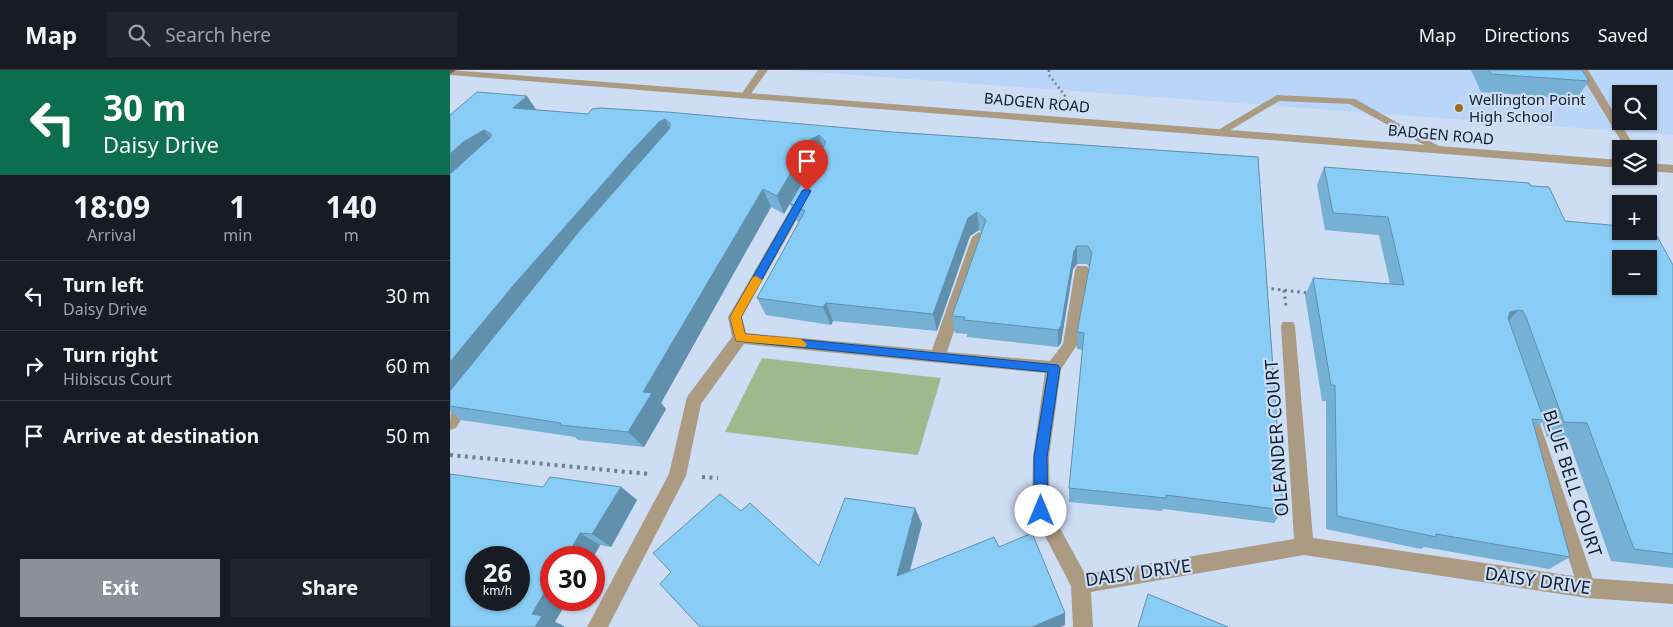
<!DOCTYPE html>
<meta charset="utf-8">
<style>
body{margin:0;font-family:"Noto Sans",sans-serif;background:#20242c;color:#f1f3f6;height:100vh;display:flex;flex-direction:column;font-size:19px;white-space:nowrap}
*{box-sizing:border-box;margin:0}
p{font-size:16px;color:#9ea1a6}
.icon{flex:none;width:28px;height:28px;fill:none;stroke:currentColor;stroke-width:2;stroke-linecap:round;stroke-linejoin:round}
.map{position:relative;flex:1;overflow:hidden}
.drawer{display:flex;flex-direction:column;background:#171b24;width:450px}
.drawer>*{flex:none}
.guide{background:#0b6e4f;color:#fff;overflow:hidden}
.fabs{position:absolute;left:1162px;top:15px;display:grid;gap:10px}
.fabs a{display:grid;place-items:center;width:45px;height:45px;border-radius:0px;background:#171b24;box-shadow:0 1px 4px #0004;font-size:25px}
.speed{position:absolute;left:15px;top:476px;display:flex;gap:10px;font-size:25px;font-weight:700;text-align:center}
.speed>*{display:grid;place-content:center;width:65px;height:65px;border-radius:50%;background:#171b24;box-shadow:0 1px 4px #0004;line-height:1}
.speed small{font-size:12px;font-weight:400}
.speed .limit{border:8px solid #d22;background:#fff;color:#111}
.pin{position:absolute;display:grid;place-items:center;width:42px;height:42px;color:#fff;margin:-51px -21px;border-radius:50% 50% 50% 0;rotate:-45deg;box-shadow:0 0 5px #0007}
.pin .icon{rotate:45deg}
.me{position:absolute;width:55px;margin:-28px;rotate:0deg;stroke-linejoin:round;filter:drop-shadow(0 0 4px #0008)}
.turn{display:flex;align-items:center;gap:18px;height:105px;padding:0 20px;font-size:22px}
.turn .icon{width:65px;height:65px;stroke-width:2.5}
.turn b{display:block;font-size:35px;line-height:42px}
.eta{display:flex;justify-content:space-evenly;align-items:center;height:85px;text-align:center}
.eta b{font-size:30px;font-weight:700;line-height:35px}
.button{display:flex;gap:10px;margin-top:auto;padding:10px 20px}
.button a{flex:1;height:58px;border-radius:0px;background:#8c9099;color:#fff;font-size:20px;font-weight:700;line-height:58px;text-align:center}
.button a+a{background:#20242c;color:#f1f3f6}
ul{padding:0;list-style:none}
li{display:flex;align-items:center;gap:15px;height:70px;padding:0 20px;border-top:1px solid #363941}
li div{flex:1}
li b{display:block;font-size:19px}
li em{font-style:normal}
header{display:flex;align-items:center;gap:30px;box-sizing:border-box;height:70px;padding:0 25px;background:#171b24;border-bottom:1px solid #363941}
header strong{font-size:24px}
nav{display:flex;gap:28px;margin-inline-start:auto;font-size:18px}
.search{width:350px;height:45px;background:#20242c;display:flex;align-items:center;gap:12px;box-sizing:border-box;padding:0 18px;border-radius:0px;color:#9ea1a6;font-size:19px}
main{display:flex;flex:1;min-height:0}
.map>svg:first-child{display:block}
</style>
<header>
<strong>Map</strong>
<div class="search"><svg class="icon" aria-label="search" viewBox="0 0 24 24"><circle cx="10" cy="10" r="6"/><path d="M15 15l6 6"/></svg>Search here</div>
<nav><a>Map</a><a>Directions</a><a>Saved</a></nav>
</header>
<main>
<section class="drawer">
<div class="guide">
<div class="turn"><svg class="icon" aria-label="left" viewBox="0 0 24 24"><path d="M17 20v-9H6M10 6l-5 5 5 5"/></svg><div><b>30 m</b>Daisy Drive</div></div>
</div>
<div class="eta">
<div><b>18:09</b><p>Arrival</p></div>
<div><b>1</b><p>min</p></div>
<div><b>140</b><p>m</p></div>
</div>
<ul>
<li><svg class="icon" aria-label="left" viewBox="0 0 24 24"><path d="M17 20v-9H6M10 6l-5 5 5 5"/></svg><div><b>Turn left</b><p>Daisy Drive</p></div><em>30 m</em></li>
<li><svg class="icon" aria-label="right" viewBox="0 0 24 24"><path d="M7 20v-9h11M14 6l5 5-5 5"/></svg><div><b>Turn right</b><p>Hibiscus Court</p></div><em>60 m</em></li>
<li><svg class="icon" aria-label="arrive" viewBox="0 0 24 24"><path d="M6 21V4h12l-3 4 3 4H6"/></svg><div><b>Arrive at destination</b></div><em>50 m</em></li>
</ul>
<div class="button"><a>Exit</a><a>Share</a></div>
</section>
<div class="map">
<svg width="1223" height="557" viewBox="0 0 1223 557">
<rect width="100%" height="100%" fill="#cdddf4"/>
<!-- built -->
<path fill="#bad5fa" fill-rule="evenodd" d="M338,0H1223V65ZM1171,24H1199V51H1171Z"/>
<!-- green -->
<polygon fill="#9cba8e" points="312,288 491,308 468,385 275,362"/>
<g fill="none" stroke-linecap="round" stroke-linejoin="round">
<!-- path-far2 -->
<polyline stroke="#6e7e94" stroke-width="2.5" stroke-dasharray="2 3" stroke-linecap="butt" points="599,0 599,5 616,27"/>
<!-- path-far1 -->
<g stroke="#6e7e94" stroke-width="3" stroke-dasharray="2.5 4" stroke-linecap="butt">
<polyline points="815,218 859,223"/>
<polyline points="834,220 836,236"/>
</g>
<!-- path -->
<g stroke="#6e7e94" stroke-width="4" stroke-dasharray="3 4.5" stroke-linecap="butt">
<polyline points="0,385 199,404"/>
<polyline points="252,407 268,408"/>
</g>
<!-- service -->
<g fill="#ab9b83" fill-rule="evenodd">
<polygon points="308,0 318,0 298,28 292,28 290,26"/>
<polygon points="1128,0 1138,0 1186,79 1176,79"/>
<polygon points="827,25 905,29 996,80 991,83 987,82 900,34 829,31 772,65 768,66 763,63"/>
<polygon points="1081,342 1086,343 1088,348 1146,518 1143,524 1137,527 1131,524 1128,518 1074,348 1076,343"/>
</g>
<!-- minor -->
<g fill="#ab9b83" fill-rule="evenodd">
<polygon points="354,122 360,126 292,247 296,263 482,280 522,167 529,162 536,167 497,282 600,291 613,274 625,200 627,196 637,196 639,200 627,275 611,299 599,387 600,440 635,504 844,469 831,256 833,252 843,252 845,256 863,468 1137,508 1223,514 1223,534 1137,528 854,485 641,522 643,557 623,557 621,516 582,441 583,387 595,303 294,274 251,334 236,406 158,557 137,557 219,404 237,327 282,267 278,247 348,126"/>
<path d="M16,321L22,323L24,328L6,358L0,360C0,345 0,327 16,321Z"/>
</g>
<!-- tertiary -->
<g fill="#ab9b83" fill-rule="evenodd">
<polygon points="0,0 1171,90 1171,98 0,5"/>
<polygon points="1199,93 1223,95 1223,103 1199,101"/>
</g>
<!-- primary -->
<polygon fill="#826437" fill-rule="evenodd" points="0,0 6,0 0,4"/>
</g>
<!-- wall -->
<g fill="#76b0d4">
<polygon points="1021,0 1132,0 1139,11 1126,29 1031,22"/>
<polygon points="27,22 86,40 138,44 443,62 808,87 833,440 824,453 713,439 712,441 619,432 619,418 633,280 627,279 627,262 639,197 637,194 627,194 623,199 611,273 608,277 517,267 517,264 505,263 502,246 531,162 529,160 520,166 487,261 383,251 381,255 316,245 307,228 349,152 347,151 340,134 334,144 321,137 211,333 216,339 194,377 128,370 125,367 11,350 0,341 0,336"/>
<polygon points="874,97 1081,116 1115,151 1223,195 1223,498 1161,491 1118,368 1097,367 1092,352 1085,358 1120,487 1099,499 974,477 971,479 876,459 876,331 872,331 855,225 863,208 940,214 929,165 875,160 867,115"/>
<polygon points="93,417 171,417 187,430 161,477 150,475 143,488 101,488 105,552 114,556 0,557"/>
</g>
<!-- shaded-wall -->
<g fill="#6090ac">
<polygon points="77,26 89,44 63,38"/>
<polygon points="215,49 225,67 0,334 0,292 62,217 179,84 209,52"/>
<polygon points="34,60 49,78 0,118 0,84 13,72"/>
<polygon points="369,65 375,83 366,88 334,144 327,126 360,70"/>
<polygon points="313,119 321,137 211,333 216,339 194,377 178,362 193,322"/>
<polygon points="527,142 529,160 520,166 487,261 483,244 518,148"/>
<polygon points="627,176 627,194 623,199 611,273 608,277 608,260 624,181"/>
<polygon points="376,233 383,251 381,255 373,237"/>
<polygon points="1068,240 1053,257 1060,242"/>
<polygon points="171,417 187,430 161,477 142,464"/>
<polygon points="465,438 472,454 455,520 447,506"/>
<polygon points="130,463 150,475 143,488 116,488"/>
<polygon points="101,511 101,530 118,530 105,552 114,556 114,557 85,557 82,544"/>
<polygon points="615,543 615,555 611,557 582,557"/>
</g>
<!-- building -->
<g fill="#89cdf6" stroke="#6090ac" fill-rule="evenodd">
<polygon points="1039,0 1132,0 1139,11 1041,4"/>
<polygon points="27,22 77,26 63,38 138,44 142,39 150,38 217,42 443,62 808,87 833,440 716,425 716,428 619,418 634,263 627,262 642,183 638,176 627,176 624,181 611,256 608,260 514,250 515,247 502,246 536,150 527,142 518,148 483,244 376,233 373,237 307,228 355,141 340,133 376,72 369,65 360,70 327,126 313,119 193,322 202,323 178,362 110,355 111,353 0,336 0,321 131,159 220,58 220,53 215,49 209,52 179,84 62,217 0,292 0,104 41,67 41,64 34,60 13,72 0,84 0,45"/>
<path d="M874,97L1079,113L1081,116L1099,117L1115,151L1171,156V161H1199V159H1203L1223,195V484L1184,479L1137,353L1114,352L1076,247L1073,241L1068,240L1060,242L1058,248L1094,350L1082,349L1120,487L986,464V467L887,446L885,315H881L863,208L954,215L938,147L883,143ZM1171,189H1199V216H1171Z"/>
<path d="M0,404L93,417L100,407L171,417L142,464L130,463L116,488H101V511L82,544L92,546L85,557H0ZM26,488H69V530H26Z"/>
<polygon points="270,424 291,441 300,433 369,496 395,428 465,438 447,506 544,467 549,477 582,463 615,543 582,557 250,557 210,514 221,502 203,483"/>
<polygon points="698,524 778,557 688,557"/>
</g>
<!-- route -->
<polygon fill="#1a73e8" stroke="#114b97" points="357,118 361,121 291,247 295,264 608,295 610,298 597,387 598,441 596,445 591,447 586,445 584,441 584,387 598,302 286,271 280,247 352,121"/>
<!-- slow -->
<polygon fill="#f59e0b" points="306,206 312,210 291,247 295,264 351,269 357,274 355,277 286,271 280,247 303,207"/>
<!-- markers -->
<circle fill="#9c6e1f" stroke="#cdddf4" stroke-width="2" cx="1009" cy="38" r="5"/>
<g text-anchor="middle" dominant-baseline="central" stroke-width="4.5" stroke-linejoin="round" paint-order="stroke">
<!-- far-poi labels -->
<g font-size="15" fill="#0f1e33" stroke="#cdddf4" text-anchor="start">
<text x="1019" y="29">Wellington Point<tspan x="1019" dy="17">High School</tspan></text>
</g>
<!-- far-street labels -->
<g font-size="15" fill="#0f1e33" stroke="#cdddf4">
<text transform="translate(587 32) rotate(5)">BADGEN ROAD</text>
<text transform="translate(991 64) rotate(5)">BADGEN ROAD</text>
</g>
<!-- street labels -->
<g font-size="18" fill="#0f1e33" stroke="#cdddf4">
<text transform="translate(826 368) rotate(-94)">OLEANDER COURT</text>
<text transform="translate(1123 413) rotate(72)">BLUE BELL COURT</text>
<text transform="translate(688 502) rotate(-8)">DAISY DRIVE</text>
<text transform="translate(1088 510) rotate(8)">DAISY DRIVE</text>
</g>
</g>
</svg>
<div class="fabs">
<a><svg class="icon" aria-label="search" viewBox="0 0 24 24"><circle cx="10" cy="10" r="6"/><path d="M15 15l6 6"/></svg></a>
<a><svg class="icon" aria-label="layers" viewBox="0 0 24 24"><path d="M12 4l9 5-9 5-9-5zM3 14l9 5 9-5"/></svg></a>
<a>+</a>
<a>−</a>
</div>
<div class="speed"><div>26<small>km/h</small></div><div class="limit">30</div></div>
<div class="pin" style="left:357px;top:121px;background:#d93025"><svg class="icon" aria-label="arrive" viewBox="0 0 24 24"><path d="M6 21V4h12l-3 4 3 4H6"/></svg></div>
<svg class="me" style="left:591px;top:441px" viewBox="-20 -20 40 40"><circle r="19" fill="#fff"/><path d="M0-13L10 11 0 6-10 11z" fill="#1a73e8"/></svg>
</div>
</main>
